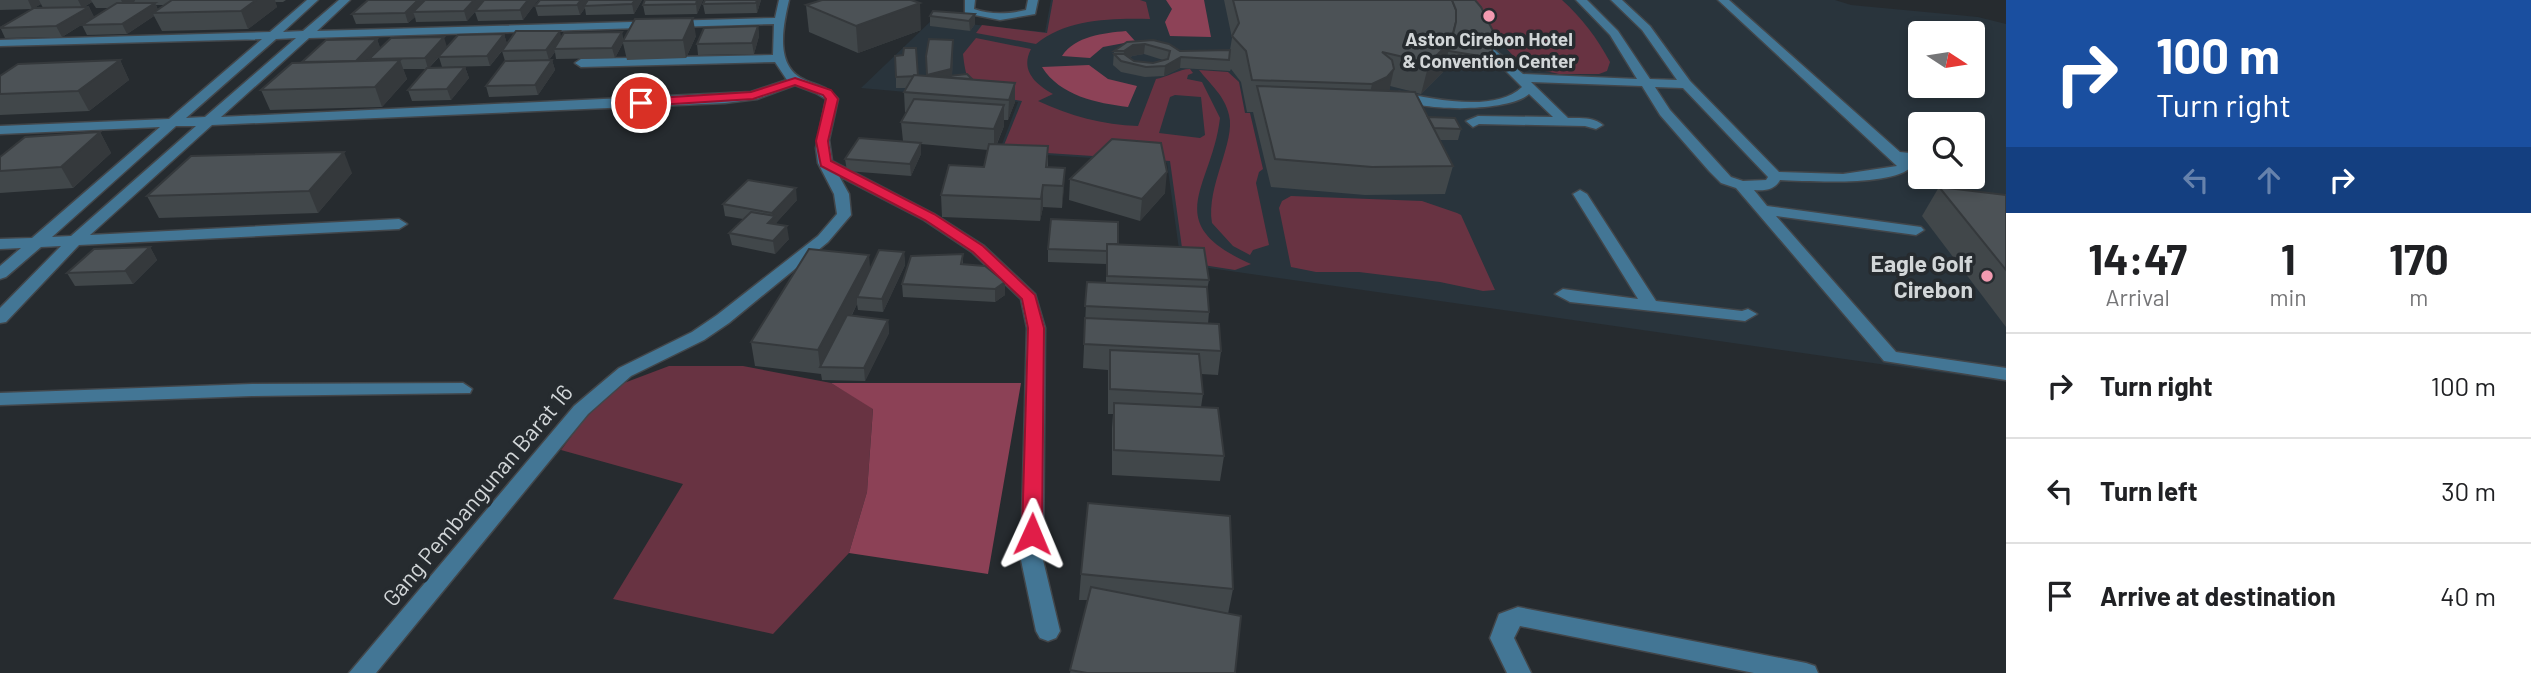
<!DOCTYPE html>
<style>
body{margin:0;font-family:Barlow,sans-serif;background:#f2f2f2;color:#202124;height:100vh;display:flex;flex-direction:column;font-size:26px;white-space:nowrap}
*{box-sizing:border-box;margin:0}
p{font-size:23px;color:#757577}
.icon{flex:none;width:38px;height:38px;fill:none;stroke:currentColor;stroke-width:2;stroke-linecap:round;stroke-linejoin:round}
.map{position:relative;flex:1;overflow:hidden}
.panel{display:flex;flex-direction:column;background:#fff;width:525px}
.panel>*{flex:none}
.banner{background:#1a4fa0;color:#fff;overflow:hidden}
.needle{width:46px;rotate:102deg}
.fabs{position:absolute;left:1908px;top:21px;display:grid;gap:14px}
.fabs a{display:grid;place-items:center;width:77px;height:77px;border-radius:7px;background:#fff;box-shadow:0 4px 10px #0003;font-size:35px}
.pin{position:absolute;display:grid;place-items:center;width:60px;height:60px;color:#fff;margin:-30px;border:4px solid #fff;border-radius:50%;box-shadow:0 2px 7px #0007}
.me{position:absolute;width:77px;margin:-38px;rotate:1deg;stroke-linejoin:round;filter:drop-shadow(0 0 5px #0008)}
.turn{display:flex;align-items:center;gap:24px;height:147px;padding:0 35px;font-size:32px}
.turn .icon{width:91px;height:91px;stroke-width:2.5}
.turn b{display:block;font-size:49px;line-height:60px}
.lanes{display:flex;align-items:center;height:66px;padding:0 35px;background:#0003;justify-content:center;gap:35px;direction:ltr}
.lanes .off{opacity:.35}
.eta{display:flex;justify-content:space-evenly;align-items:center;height:119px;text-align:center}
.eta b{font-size:42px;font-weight:700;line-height:49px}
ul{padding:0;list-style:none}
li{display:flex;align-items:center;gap:21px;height:105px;padding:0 35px;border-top:2px solid #e0e0e0}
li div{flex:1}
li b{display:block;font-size:26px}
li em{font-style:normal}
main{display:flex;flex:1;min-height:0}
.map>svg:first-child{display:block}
</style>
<main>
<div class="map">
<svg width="2006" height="673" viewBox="0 0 2006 673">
<rect width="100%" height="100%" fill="#262b2f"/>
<!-- built -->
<path fill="#29343c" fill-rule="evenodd" d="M1051,0H1835L1851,5L1978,17L2006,24V382L1181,264L1167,163L999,152L1018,102L861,88L932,20L1045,32ZM1920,33H1972V86H1920ZM1920,124H1972V177H1920Z"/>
<!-- green -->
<g fill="#683342" fill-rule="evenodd">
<path d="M1053,0H1140L1146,2L1150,19C1112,18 1066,19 1036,44L976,33L982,25L1047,33Z"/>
<path d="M1467,0H1562C1582,18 1597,38 1610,62L1607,71L1599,74H1559L1523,66L1484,25Z"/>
<path d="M976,38L1031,49C1020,70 1035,84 1053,94L1038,101C1070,116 1103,125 1138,126L1156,79C1168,77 1179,69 1190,69L1193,73L1188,75L1187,79L1202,82L1220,118C1212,188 1158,223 1251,264L1235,270L1184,262L1170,161L1002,150L1022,101C980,93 968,101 963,54ZM1175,95L1201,97L1205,135L1200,138L1159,133L1170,97Z"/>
<path d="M1199,70L1228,72L1239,82L1245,113H1250L1263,169L1259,172L1256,183L1269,245L1253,250L1250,255L1233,246L1212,223C1206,186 1236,142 1229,115C1225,96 1210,84 1199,70Z"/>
<polygon points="1291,196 1422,201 1457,213 1461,215 1495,290 1483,291 1440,282 1359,272 1316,272 1291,267 1279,208 1282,201"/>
<polygon points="669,366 743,366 831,383 873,408 867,492 849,553 773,634 613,599 683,484 561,450 585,418 624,383"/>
</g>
<!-- forest -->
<polygon fill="#8c4156" points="831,383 1021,383 988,574 849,553 867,492 873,409"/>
<!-- water -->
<g fill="#8d4257">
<polygon points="1166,0 1204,0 1211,37 1170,36 1165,22 1172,9"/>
<path d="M1126,31L1135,41L1103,47L1090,58L1062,56C1075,36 1104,33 1126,31Z"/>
<path d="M1089,65L1108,79L1137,86L1128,107C1097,103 1060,96 1042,67Z"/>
</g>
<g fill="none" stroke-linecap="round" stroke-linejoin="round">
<defs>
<g id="minor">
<path d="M307,0H318L283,32L303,31L339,0H350L317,31L775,18L779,0H789C783,26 774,67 805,80C818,86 829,87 838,99L829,140L832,161L934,214L984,246L1035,294L1045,328L1043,560L1060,631L1056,638L1048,641L1040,638L1036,631L1021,560L1027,328L1021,299L972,252L924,220L839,176L849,194L851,215L828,242L729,323L704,340L631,376L588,414L376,673H349L574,406L619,368L692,332L717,315L818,236L837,214L834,194L818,163L816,148L826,99L816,93L795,85L757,99L725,103L212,125L90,235L399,219L407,224L399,229L79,245L6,322L0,323V308L61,246L41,247L6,277L0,279V266L21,248L0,249V239L32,238L160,127L0,134V126L169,119L262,39L0,46V40L270,32ZM774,24L773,55L581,59L575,63L581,67L775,62L787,80L751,92L221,117L309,38ZM296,38L205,117L186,118L276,39ZM176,126H196L71,236L52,237Z"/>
<path d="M965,0H975L974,9C991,15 1009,14 1026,10L1028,0H1038L1035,14L1000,20L965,13Z"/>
<path d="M1576,0H1587L1618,31L1650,79L1677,80L1642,30L1611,0H1622L1650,26L1690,81L1779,172L1843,174L1897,166L1718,0H1729L1900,152L1920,154V162L1908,161L1912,166C1895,187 1808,181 1780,180C1775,190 1764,191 1754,190L1767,206L1921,227L1924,230L1916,235L1776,216L1896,352L2006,368V380L1884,361L1736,188L1721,183L1709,171L1660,115L1642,86L1531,82L1568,118C1580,118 1594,117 1603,125L1596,129L1585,126L1479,124L1473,127L1466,121L1478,116L1553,117L1529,94C1509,113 1414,112 1393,96L1399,92C1433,99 1495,113 1522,87L1486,51V47L1490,46L1523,74L1637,79L1610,35ZM1655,87L1683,88L1768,177L1766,180L1743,181L1731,177L1670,110Z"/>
<polygon points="1580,190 1587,194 1656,301 1742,311 1748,309 1757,314 1745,321 1570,302 1555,294 1563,289 1638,299 1573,194"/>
<polygon points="463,383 472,389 470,393 252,396 0,405 0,393 252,384"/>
<polygon points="1518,607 1806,663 1815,666 1818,673 1754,673 1520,626 1514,638 1531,673 1507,673 1490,638 1499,614"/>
</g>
</defs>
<!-- minor casing -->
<use href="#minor" stroke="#42464a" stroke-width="3"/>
<!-- minor -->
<use href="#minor" fill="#437695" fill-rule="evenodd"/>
</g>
<!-- wall -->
<g fill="#41474a" fill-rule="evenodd">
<path d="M0,0H286L283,2H275L277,7L248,29L162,31L154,16L127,34L87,35L82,25L109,8H96L92,2L84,7H89L94,17L62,37L5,38L0,27L32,9L0,10ZM41,4L43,8H34ZM156,5H165L158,10Z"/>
<polygon points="538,0 523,20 478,21 475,12 467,21 416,22 415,17 408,23 356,24 352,14"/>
<polygon points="540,0 642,0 634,14 586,15 585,8 580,15 538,16 535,6"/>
<polygon points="703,0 697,14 645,15 643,5"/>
<polygon points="761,0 757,13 705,14 703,4"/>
<path d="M1224,0H1475L1492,58L1489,68L1447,61V58L1443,72L1421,94L1416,93L1428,117L1461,129L1458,140H1440L1453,166L1445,194L1365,195L1271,187L1253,112H1247L1241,82L1231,69L1230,71L1180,68L1164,76L1145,77L1121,72L1113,65L1114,51L1153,40L1180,51L1230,50L1232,38ZM1144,54L1163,60L1153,63L1134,61L1130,58L1132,56ZM1390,86L1410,91H1389Z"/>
<polygon points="806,5 921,30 858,53 809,32"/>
<polygon points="975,14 975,24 970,31 930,26 930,16"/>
<polygon points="758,26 759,36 754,54 698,55 697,44"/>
<polygon points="622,32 623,40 696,36 686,58 627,60 623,43 615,58 556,59 555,52 549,60 552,60 555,70 538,95 489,97 486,86 505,61 502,51 490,66 442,67 439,57 429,68 465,67 469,78 451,100 412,101 408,90 427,69 403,69 407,79 382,107 270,110 261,90 302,62 377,39 380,48 447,47 504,34 507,44"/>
<polygon points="953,51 952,76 972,79 1015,83 1015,102 1008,120 1004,120 1004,126 997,144 1048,146 1048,167 1065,168 1062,208 1043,207 1040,221 942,217 941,195 984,167 988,150 921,144 921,154 911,176 847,171 845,159 903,141 901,122 907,112 905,112 904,92 906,88 896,88 896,77 903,55 918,76 927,76 926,56"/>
<polygon points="120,60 129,80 89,111 0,115 0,76"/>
<polygon points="100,132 111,153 73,188 0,193 0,157"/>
<polygon points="352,173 318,213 159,218 147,196"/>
<polygon points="1070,179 1165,193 1140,221 1069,200"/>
<polygon points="1939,187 2006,195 2006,327 1922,216"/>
<polygon points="797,200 776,223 789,239 775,254 732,245 729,233 743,219 725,216 723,204"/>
<polygon points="1118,244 1209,280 1207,290 1209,312 1208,324 1221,351 1218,375 1201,374 1203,394 1201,407 1224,456 1220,481 1112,475 1112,428 1113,414 1108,414 1108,370 1083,368 1087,282 1106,283 1106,264 1048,262 1048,249"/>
<polygon points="150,247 157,260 133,284 75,286 67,273"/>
<polygon points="904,252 905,265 883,312 858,310 857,304 852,315 888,320 889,333 865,381 822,380 821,374 755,366 751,342 870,269"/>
<polygon points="963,254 963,264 1005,295 995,302 903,297 902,284"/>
<polygon points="1081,574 1233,589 1228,614 1235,673 1070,673 1088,600 1079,600"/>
</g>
<!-- shaded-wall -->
<g fill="#35393c">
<polygon points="28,0 39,0 41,4 32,9"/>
<polygon points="78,0 91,0 92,2 82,8"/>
<polygon points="121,0 135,0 135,1 125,8"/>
<polygon points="256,0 275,0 277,7 248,29 241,11"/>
<polygon points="418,0 428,0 413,12 415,17 408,23 405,13"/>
<polygon points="474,0 486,0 467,21 464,11"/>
<polygon points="528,0 538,0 523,20 520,10"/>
<polygon points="581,0 590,0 584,6 585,8 580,15 577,5"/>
<polygon points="635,0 642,0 634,14 632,4"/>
<polygon points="697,0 703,0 697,14 696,4"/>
<polygon points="757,0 761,0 757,13 756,3"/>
<polygon points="155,3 159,12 153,13 154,16 127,34 122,24"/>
<polygon points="920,3 921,30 858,53 856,26"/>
<polygon points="89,7 94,17 62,37 56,26"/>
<polygon points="975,14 975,24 970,31 969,21"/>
<polygon points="693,18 696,36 686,58 683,40"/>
<polygon points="1456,22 1443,72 1421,94 1429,63"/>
<polygon points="758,26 759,36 754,54 752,43"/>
<polygon points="560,31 562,41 554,49 555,52 549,60 546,50"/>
<polygon points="622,32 623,43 615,58 612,48"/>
<polygon points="504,34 507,44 490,66 487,56"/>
<polygon points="444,37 447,47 428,69 425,58"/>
<polygon points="377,39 381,50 369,59 369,61 356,61"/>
<polygon points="953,40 952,80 927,86 927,75"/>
<polygon points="1145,44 1144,54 1132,56 1123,62 1124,51 1133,45"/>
<polygon points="1181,57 1180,68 1164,76 1165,66"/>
<polygon points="120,60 129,80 89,111 78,91"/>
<polygon points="400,60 407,79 382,107 375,87"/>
<polygon points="552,60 555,70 538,95 535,85"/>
<polygon points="465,67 469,78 451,100 447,89"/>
<polygon points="1394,69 1387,101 1365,116 1372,84"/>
<polygon points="1015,83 1015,102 1008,120 1009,100"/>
<polygon points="1004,105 1004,126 994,150 994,129"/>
<polygon points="100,132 111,153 73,188 61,167"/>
<polygon points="921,143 921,154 911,176 910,164"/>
<polygon points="344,152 352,173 318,213 309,191"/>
<polygon points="1065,168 1064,190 1062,208 1063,186"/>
<polygon points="1167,172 1165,193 1140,221 1142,199"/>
<polygon points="1043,185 1043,207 1040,221 1041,199"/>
<polygon points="796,188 797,200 776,223 776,228 768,223 773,218 772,213"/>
<polygon points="787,226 789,239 775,254 773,241"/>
<polygon points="150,247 157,260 133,284 125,271"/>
<polygon points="904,252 905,265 883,312 882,299"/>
<polygon points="869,255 871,278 857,297 857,304 825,367 820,367 818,350"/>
<polygon points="1005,282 1005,295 995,302 995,289"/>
<polygon points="888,320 889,333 865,381 864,368"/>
</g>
<!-- building -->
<g fill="#4c5256" stroke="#35393c" stroke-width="2">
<polygon points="172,0 256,0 241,11 153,13"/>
<polygon points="368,0 418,0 405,13 352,14"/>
<polygon points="425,0 474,0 464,11 413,12"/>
<polygon points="484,0 528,0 520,10 475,11"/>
<polygon points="540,0 581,0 577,5 535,6"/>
<polygon points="588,0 635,0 632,4 584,6"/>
<polygon points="645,0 697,0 696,4 643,5"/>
<polygon points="705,0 757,0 756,3 703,4"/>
<polygon points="822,0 911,0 920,3 856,26 806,5"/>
<polygon points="1233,0 1452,0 1456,10 1456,22 1451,41 1429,63 1382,52 1392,60 1394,69 1387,77 1372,84 1252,80 1246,51 1232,36 1239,23"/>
<polygon points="1452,0 1475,0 1481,7 1493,31 1492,58 1449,51 1456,22 1456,10"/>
<polygon points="117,3 155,3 122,24 82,25"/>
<polygon points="89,7 56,26 0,28 34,8"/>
<polygon points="933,11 975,14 969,21 930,16"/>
<polygon points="693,18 683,40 623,41 635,19"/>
<polygon points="758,26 752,43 697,44 704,28"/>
<polygon points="516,31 560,31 546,50 502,51"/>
<polygon points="622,32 612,48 554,49 564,33"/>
<polygon points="504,34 487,56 438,57 458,35"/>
<polygon points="444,37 425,58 369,59 391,38"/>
<polygon points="377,39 356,61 302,62 326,40"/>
<polygon points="929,39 953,40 951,69 927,75 926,56"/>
<polygon points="1153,40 1169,44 1180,51 1230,50 1229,60 1181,57 1165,66 1146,67 1121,61 1114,54 1124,54 1134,61 1153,63 1168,59 1170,51 1145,44 1133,45 1124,51 1114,51 1127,42"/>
<polygon points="904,48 916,48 918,76 896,77 895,56 903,55"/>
<polygon points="120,60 78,91 0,94 0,76 18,64"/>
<polygon points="400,60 375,87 261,90 292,63"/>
<polygon points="552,60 535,85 486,86 505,61"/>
<polygon points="465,67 447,89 408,90 427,68"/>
<polygon points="967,74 972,79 939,77"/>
<polygon points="914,75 1015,83 1009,100 904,92"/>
<polygon points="1257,86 1415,92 1453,166 1372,167 1275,159"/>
<polygon points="914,99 1004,105 994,129 901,122"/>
<polygon points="1428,117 1455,118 1461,129 1434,128"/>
<polygon points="100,132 61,167 0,171 0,157 25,137"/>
<polygon points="859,138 921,143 910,164 845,159"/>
<polygon points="1112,139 1161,143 1167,172 1142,199 1070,179"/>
<polygon points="989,144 1048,146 1046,167 1065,168 1063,186 1043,185 1041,199 941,195 949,165 984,167"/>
<polygon points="344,152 309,191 147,196 191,156"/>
<polygon points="748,180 796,188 772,213 723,204"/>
<polygon points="1939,187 2006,195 2006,270"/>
<polygon points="751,212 775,216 768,223 787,226 773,241 729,233"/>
<polygon points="1051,219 1118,222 1118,244 1107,244 1107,251 1048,249"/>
<polygon points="1107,244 1204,248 1209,280 1107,276"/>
<polygon points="150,247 125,271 67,273 94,249"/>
<polygon points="809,249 869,255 818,350 751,342"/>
<polygon points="879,250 904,252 882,299 857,297"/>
<polygon points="963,254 961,264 985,266 1005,282 995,289 902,284 911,256"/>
<polygon points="1087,282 1207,287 1209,312 1085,306"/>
<polygon points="847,315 888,320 864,368 820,367"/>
<polygon points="1085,318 1219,324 1221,351 1084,344"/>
<polygon points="1110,350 1199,354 1203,394 1110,389"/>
<polygon points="1114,403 1218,408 1224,456 1114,450"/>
<polygon points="1088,503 1230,516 1233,589 1081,574"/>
<polygon points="1091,587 1241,616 1235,673 1087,673 1070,670"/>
</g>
<!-- route -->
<polygon fill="#e11d48" stroke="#92132f" stroke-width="2" points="795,78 831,90 838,99 828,141 831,161 934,214 983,246 1035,295 1044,328 1042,534 1039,539 1032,541 1025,539 1022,534 1028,328 1022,299 973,252 925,220 821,166 816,141 826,99 823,95 795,85 753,99 641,106 635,103 641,99 751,92"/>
<!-- markers -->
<g fill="#f29ab0" stroke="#262b2f" stroke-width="2.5">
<circle cx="1489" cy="16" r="7"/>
<circle cx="1987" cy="276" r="7"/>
</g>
<g text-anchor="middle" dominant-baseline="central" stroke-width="7" stroke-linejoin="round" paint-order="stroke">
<!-- far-poi labels -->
<g font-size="19" font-weight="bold" fill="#d2d6d8" stroke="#262b2f">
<text x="1489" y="38">Aston Cirebon Hotel<tspan x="1489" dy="22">&amp; Convention Center</tspan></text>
</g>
<!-- poi labels -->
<g font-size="23" font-weight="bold" fill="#d2d6d8" stroke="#262b2f" text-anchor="end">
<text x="1973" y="263">Eagle Golf<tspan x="1973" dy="26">Cirebon</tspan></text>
</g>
<!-- street labels -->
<g font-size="23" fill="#d2d6d8" stroke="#262b2f">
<text transform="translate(477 495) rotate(-50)">Gang Pembangunan Barat 16</text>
</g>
</g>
</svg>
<div class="fabs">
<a><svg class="needle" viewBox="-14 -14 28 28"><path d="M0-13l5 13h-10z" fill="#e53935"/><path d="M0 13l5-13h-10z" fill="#757577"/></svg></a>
<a><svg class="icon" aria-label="search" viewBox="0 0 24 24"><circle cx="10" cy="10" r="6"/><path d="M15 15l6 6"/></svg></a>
</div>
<div class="pin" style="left:641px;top:103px;background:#d93025"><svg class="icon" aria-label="arrive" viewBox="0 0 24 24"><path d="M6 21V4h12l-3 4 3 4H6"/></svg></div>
<svg class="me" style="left:1032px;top:534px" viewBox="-20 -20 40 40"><path d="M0-17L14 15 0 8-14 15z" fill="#e11d48" stroke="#fff" stroke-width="4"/></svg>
</div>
<section class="panel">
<div class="banner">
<div class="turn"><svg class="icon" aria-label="right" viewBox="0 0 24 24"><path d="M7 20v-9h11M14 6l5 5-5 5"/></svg><div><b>100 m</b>Turn right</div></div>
<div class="lanes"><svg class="icon off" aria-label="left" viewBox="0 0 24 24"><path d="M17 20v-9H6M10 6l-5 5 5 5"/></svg><svg class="icon off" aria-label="ahead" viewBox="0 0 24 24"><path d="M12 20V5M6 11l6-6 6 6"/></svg><svg class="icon" aria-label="right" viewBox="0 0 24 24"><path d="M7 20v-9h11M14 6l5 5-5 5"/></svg></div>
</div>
<div class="eta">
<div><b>14:47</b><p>Arrival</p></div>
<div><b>1</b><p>min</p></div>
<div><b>170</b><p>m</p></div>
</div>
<ul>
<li><svg class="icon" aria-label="right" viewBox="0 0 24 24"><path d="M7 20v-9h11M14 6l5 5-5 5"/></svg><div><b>Turn right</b></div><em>100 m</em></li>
<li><svg class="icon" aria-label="left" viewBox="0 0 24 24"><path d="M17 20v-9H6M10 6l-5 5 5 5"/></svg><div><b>Turn left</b></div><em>30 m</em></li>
<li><svg class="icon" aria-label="arrive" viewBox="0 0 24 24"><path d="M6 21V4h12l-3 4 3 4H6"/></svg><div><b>Arrive at destination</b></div><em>40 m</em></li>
</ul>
</section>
</main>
